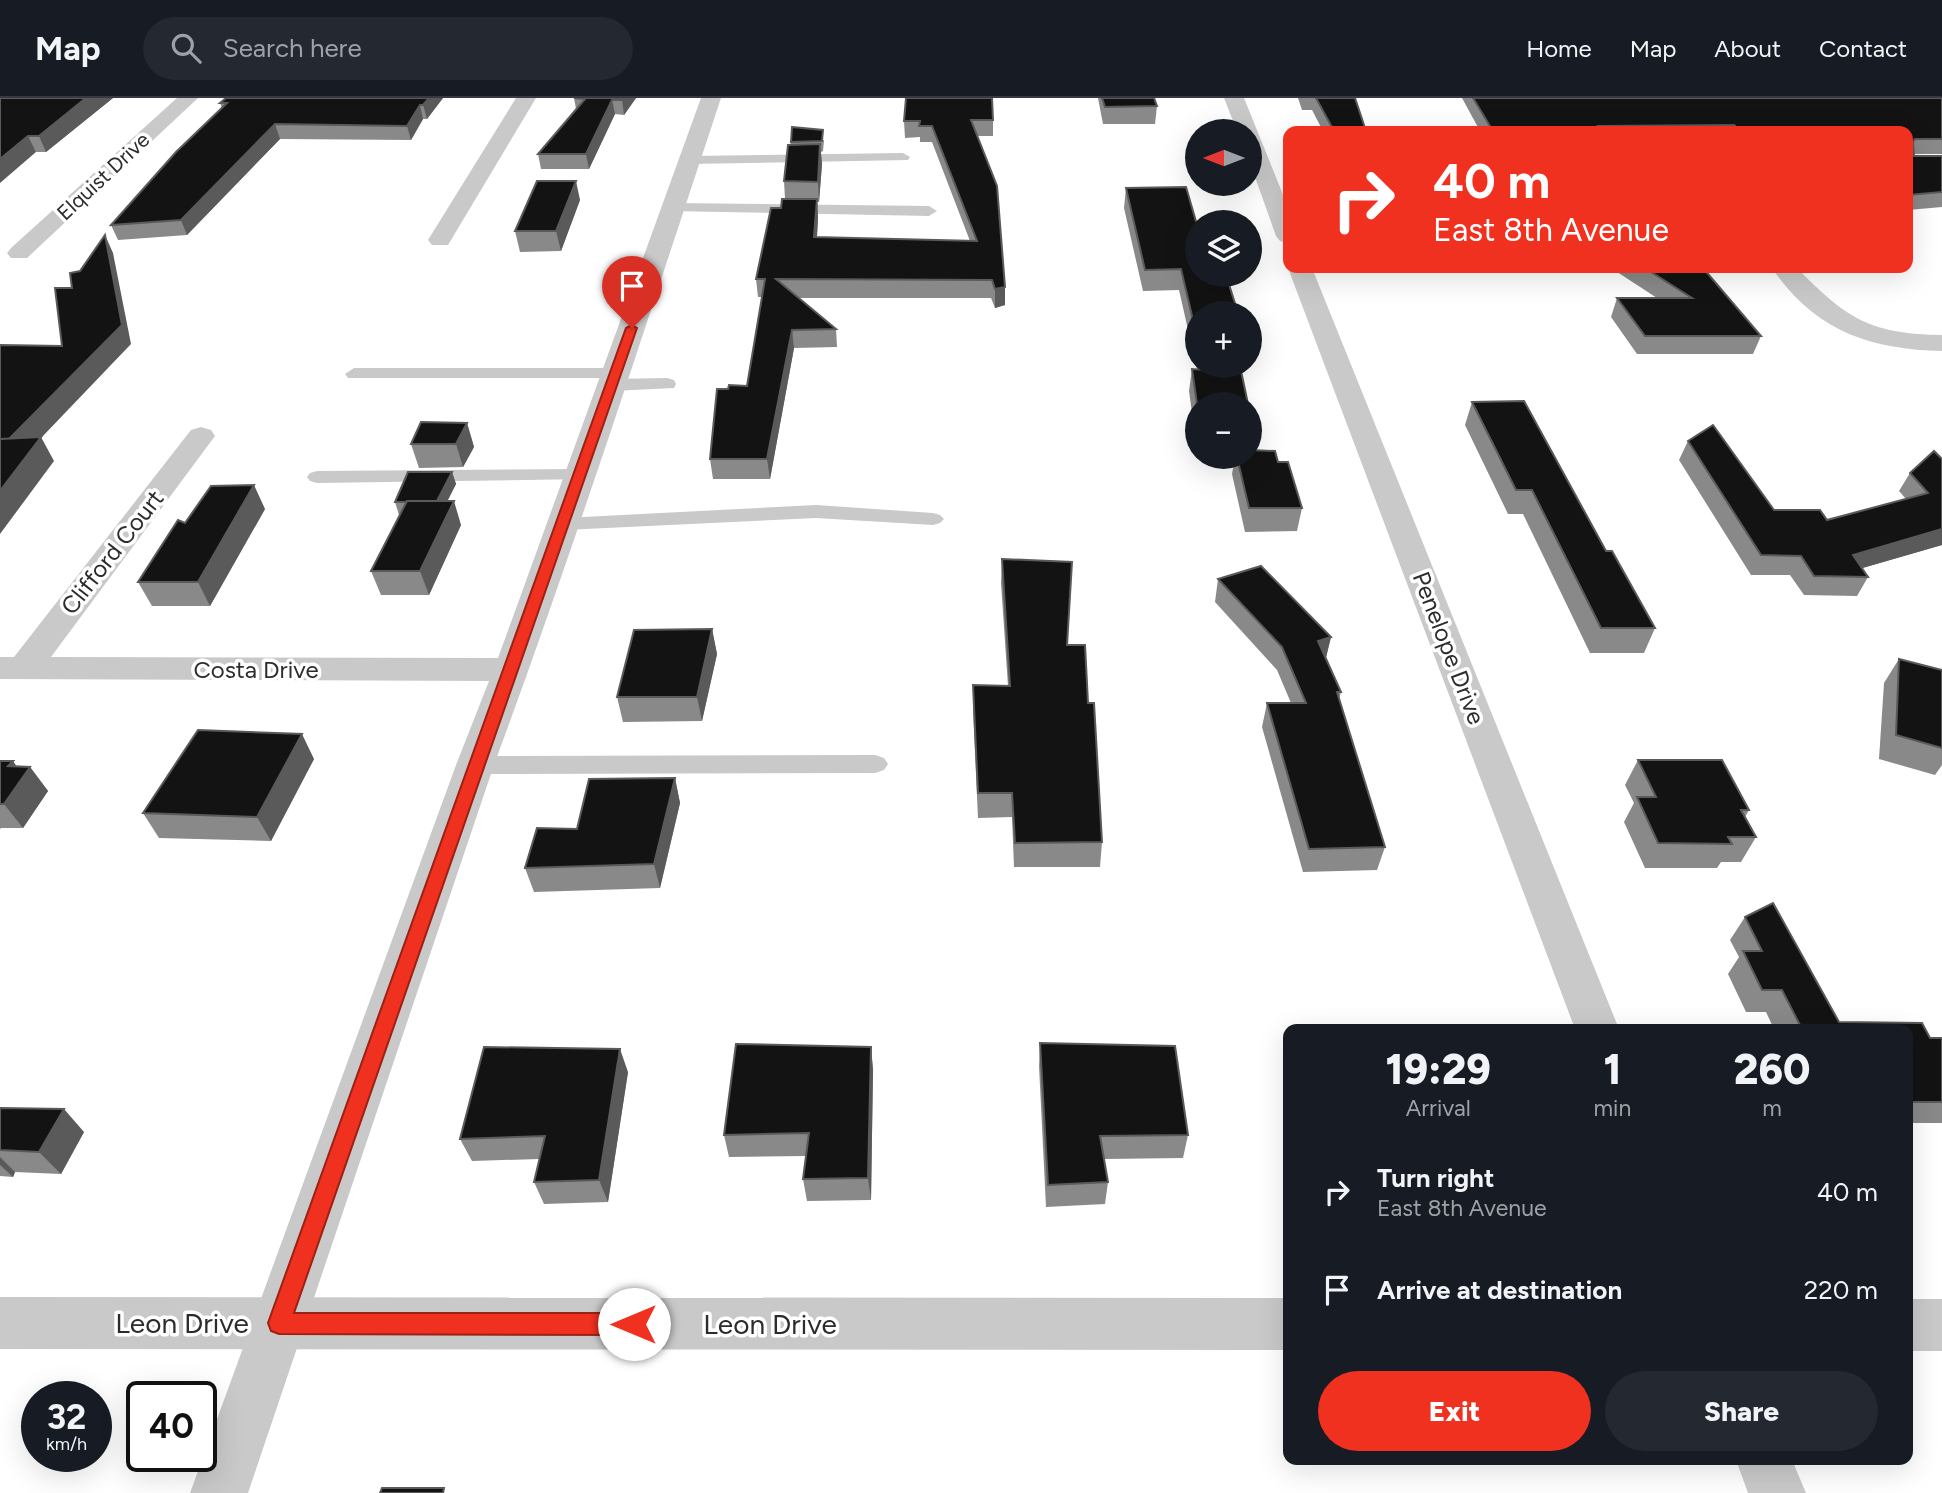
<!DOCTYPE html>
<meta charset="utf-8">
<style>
body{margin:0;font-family:Figtree,sans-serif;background:#242831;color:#f1f3f6;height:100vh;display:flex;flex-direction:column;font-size:26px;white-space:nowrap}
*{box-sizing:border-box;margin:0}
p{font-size:23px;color:#9ea1a6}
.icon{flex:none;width:38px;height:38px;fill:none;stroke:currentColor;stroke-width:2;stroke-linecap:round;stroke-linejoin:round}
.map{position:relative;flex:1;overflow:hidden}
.details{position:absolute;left:1283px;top:926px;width:630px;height:441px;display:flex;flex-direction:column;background:#171b24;border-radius:14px;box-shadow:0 7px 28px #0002}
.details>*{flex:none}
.top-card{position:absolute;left:1283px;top:28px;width:630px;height:147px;border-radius:14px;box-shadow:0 7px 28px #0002;background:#f1311f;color:#fff;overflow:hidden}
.needle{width:46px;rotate:270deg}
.fabs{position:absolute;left:1185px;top:21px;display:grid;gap:14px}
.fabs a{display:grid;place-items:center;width:77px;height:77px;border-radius:50%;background:#171b24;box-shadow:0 7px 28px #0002;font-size:35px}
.speed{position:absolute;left:21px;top:1283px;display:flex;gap:14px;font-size:35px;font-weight:700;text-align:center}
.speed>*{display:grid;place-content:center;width:91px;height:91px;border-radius:50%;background:#171b24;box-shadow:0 7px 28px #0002;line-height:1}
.speed small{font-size:18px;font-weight:400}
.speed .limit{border:4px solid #111;border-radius:10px;background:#fff;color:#111}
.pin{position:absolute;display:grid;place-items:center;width:60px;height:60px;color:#fff;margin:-72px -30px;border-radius:50% 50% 50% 0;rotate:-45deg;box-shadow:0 0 7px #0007}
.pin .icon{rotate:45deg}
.me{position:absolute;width:77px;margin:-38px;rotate:270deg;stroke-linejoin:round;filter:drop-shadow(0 0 5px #0008)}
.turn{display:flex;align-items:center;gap:24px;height:147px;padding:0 35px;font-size:32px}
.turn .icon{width:91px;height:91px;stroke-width:2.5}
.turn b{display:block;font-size:49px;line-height:60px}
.eta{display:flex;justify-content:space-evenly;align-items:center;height:119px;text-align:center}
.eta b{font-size:42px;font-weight:800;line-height:49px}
.button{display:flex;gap:14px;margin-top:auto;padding:14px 35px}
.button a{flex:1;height:80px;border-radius:42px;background:#f1311f;color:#fff;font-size:28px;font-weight:800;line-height:80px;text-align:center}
.button a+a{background:#242831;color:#f1f3f6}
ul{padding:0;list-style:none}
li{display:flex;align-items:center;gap:21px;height:98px;padding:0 35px}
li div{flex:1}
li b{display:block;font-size:26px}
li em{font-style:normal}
header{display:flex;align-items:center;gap:42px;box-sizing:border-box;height:98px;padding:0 35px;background:#171b24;border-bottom:2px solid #363941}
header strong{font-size:33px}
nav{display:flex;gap:38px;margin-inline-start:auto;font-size:24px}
.search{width:490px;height:63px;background:#242831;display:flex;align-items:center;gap:18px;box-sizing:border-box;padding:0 24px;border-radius:38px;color:#9ea1a6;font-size:26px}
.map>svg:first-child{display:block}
</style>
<header>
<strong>Map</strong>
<div class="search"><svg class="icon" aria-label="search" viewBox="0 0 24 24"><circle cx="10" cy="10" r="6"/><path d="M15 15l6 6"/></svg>Search here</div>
<nav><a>Home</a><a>Map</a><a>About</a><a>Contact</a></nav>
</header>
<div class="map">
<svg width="1942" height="1395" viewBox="0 0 1942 1395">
<rect width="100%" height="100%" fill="#fff"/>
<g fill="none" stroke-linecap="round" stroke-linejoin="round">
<!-- service -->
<g fill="#c9c9c9" fill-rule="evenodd">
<polygon points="903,55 910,59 908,62 689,66 682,62 689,58"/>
<polygon points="673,105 929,108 937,113 929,118 668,113 665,110 668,107"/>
<polygon points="354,270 616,270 625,275 616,280 348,280 345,276"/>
<polygon points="667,280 674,282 676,286 674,290 612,293 603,287 612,281"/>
<polygon points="581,371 588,373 591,377 588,381 317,385 310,383 307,379 310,375 317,373"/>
<polygon points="816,407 933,415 940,417 944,421 940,425 933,427 816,420 564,432 557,430 553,426 557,422 564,420"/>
<polygon points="875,657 884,660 888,666 884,672 875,675 475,676 466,673 462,667 466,661 475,658"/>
</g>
<!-- minor -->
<g fill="#c9c9c9" fill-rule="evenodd">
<polygon points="177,0 198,0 27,160 11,160 7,155 11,150"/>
<polygon points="516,0 536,0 448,147 432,147 428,142"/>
<path d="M701,0H721C647,223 575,448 494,667L248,1395H190L456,667L489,583L0,581V559H14L191,332L201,329L211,332L215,338L51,559L498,560Z"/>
<polygon points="1224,0 1244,0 1288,109 1288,145 1280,143 1276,138 1250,65 1250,33 1237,33"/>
<polygon points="1288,170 1312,170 1619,931 1575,931"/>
<path d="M1772,170H1797C1847,221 1870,236 1942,237V253C1869,251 1815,233 1772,170Z"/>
<polygon points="1736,1362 1792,1362 1806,1395 1748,1395"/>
</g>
<!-- tertiary -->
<g fill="#c9c9c9" fill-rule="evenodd">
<polygon points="0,1199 1288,1200 1288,1252 0,1251"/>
<rect x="1908" y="1201" width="34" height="52"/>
</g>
</g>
<!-- wall -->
<g fill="#898989">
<polygon points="0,0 113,0 46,54 36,54"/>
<polygon points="226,0 443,0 427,21 423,21 411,42 280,41 187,137 118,142 111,127 222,10 220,5"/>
<polygon points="574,0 636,0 624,17 615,16 589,71 541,71 538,56 576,11"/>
<polygon points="1098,0 1154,0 1157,8 1155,26 1103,26"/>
<polygon points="1298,0 1355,0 1366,33 1323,33 1312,12 1302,12"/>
<polygon points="1462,0 1942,0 1942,56 1913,56 1914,58 1942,58 1942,109 1908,112 1908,33 1480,33"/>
<polygon points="993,22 993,38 977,38 1005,207 995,210 991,200 798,200 836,231 837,249 794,250 770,381 713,381 710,361 728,291 747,288 762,199 758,199 756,181 785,101 784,83 791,44 824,42 823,53 821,54 822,66 819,104 817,104 818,119 817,139 970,143 932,44 920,44 920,39 905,40 904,23"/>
<polygon points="1186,89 1197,215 1197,268 1240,268 1197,306 1197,336 1195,336 1189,293 1192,271 1197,271 1179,192 1143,193 1124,110 1126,90"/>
<polygon points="580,102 561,153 520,154 515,133"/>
<polygon points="1611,170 1706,170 1705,172 1761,238 1753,256 1637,256 1611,219 1617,200 1657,200"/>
<polygon points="1472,304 1655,530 1644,555 1590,555 1523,416 1508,416 1465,327"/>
<polygon points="467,325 474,349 463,369 419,370 411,346"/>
<polygon points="1688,343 1774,412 1827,422 1906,401 1899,393 1910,375 1934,353 1942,447 1862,470 1868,479 1857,498 1804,497 1790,477 1751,477 1679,362"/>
<polygon points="1235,359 1250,359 1278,364 1302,410 1297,433 1245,434 1232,376"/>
<polygon points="452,374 456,386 447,403 461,427 429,497 381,497 371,473 400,417 399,417 395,404"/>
<polygon points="265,411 210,508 152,508 138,484 185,425"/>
<polygon points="1002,461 1067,547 1088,605 1102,744 1100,769 1014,769 1012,719 978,720 973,612 973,587 1008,588 1001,485"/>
<polygon points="1218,481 1331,539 1326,560 1341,594 1339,602 1385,749 1377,772 1303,774 1262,629 1267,605 1291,605 1277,572 1215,504"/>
<polygon points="712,531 717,556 702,623 623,624 617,599"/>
<polygon points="1899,561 1942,572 1942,667 1935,677 1879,661 1884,585"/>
<polygon points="314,661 271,743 159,740 143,715"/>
<polygon points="1638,662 1749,712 1745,719 1756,739 1741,764 1721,764 1717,770 1645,770 1624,724 1634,705 1625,687"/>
<polygon points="0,663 13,663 16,668 30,669 48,693 23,730 1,730 0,731"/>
<polygon points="675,680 680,705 660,790 534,794 525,770 577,731"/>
<polygon points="1773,805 1839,924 1922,925 1930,940 1942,940 1942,1025 1908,1025 1908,931 1774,931 1766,914 1746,914 1728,876 1739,859 1730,842 1745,819"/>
<polygon points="1040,945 1188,1037 1183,1060 1104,1061 1108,1084 1105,1106 1046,1109 1039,968"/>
<polygon points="871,949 873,972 871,1102 807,1103 803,1081 806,1058 729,1059 724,1037"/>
<polygon points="628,974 608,1104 544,1106 534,1084 539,1061 472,1063 460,1041"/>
<polygon points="0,1010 84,1034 61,1076 15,1074 13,1079 0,1078"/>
</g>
<!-- shaded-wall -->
<g fill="#5a5a5a">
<polygon points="86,0 113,0 46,54 39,38"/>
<polygon points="429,0 443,0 427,21 423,7"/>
<polygon points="623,0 636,0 624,17 622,2"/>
<polygon points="612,2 615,16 589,71 586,56"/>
<polygon points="420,7 423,21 411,42 407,28"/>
<polygon points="275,26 280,41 187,137 181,122"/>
<polygon points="28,38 36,54 0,85 0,61"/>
<polygon points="820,46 822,66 819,104 818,84"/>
<polygon points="576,83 580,102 561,153 556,133"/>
<polygon points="817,101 818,119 816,156 814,139"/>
<polygon points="105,137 113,155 131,246 19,363 7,343 122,227"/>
<polygon points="1005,189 1005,207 995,210 995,191"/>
<polygon points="792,232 794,250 770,381 767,361"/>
<polygon points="467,325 474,349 463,369 456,346"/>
<polygon points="41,339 54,363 0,436 0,393"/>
<polygon points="452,374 456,386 441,416 437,404"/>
<polygon points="254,387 265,411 210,508 198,484"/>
<polygon points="454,403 461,427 429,497 420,473"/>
<polygon points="1942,431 1942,447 1842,476 1853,457"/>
<polygon points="712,531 717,556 702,623 697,599"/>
<polygon points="1331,539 1325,563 1318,543"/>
<polygon points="302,636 314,661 271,743 257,719"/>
<polygon points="13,663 23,678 30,669 48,693 23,730 4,706 8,668"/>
<polygon points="675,680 680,705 660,790 654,766"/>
<polygon points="871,949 873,972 871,1102 868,1080"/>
<polygon points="620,951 628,974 608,1104 599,1082"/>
<polygon points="64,1011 84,1034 61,1076 39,1054"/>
<polygon points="0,1059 15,1074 13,1079 0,1067"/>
</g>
<!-- building -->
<g fill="#131313" stroke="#5a5a5a" stroke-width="2">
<polygon points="0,0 86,0 39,38 28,38 0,61"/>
<polygon points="226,0 429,0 423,7 420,7 407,28 275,26 181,122 111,127 176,54 227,5 220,5"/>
<polygon points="574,0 623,0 622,2 612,2 586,56 538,56 585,1"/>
<polygon points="906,0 992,0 993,22 971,22 997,88 1005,189 995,191 992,182 776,181 836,231 792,232 767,361 710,361 717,291 728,291 729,287 747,288 765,181 756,181 771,110 781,110 782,101 817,101 814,139 977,143 932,28 919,28 920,23 904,23"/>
<polygon points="1102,0 1154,0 1157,8 1105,9"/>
<polygon points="1316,0 1355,0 1366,33 1334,33"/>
<polygon points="1473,0 1942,0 1942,41 1915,41 1913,44 1914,58 1942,58 1942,94 1908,97 1908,33 1741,33 1734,27 1598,28 1601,33 1493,33"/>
<polygon points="792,29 823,32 822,43 791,44"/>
<polygon points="820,46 818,84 784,83 788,47"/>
<polygon points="537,83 576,83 556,133 515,133"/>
<polygon points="1186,89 1197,127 1197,177 1226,177 1238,215 1197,215 1197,239 1181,171 1145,172 1126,90"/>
<polygon points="105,137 122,227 9,341 0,341 0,247 62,248 55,190 72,190 70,175 80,173"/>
<polygon points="1645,170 1703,170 1761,238 1645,238 1617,200 1692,200"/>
<polygon points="1204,268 1240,268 1248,306 1197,306 1192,271 1205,272"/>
<polygon points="1524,303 1606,453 1612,453 1655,530 1601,530 1532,392 1516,392 1472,304"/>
<polygon points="421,324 467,325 456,346 411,346"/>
<polygon points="1713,327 1774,412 1820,412 1827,422 1928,395 1910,375 1934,353 1942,361 1942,431 1853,457 1868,479 1814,478 1801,458 1761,457 1688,343"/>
<polygon points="41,339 0,393 0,341"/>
<polygon points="1250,352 1275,353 1278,364 1288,364 1302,410 1249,410 1237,359 1250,359"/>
<polygon points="408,374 452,374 437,403 407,403 406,404 395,404"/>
<polygon points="254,387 198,484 138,484 178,422 185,425 211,388"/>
<polygon points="407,403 454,403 420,473 371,473"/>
<polygon points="1002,461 1072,464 1067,547 1085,547 1088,605 1094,605 1102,744 1015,745 1012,695 978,695 973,587 1010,588"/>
<polygon points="1261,468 1331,539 1318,543 1341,594 1337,594 1385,749 1309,751 1267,605 1306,605 1282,549 1218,481"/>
<polygon points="712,531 697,599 617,599 634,532"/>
<polygon points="1899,561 1942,572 1942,650 1896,637"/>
<polygon points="198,632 302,636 257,719 143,715"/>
<polygon points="1638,662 1722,662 1749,712 1741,712 1756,739 1728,739 1732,746 1658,745 1637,699 1656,699"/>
<polygon points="0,663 13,663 8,668 30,669 4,706 0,706"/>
<polygon points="675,680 654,766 525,770 537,730 577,731 589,681"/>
<polygon points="1773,805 1839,924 1922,925 1930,940 1942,940 1942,1004 1908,1004 1908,931 1802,931 1782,892 1762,892 1743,853 1762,853 1745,819"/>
<polygon points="1040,945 1175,948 1188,1037 1100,1038 1108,1084 1048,1087"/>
<polygon points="736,946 871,949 868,1080 803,1081 809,1035 724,1037"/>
<polygon points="484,949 620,951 599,1082 534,1084 545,1038 460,1041"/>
<polygon points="0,1010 64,1011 39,1054 0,1052"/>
<polygon points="382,1390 444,1390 443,1395 380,1395"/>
</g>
<!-- route -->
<polygon fill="#f1311f" stroke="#9d2014" stroke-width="2" points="632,227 637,230 294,1215 634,1215 641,1218 644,1226 641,1233 634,1237 279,1236 271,1233 268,1225 626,230"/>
<g text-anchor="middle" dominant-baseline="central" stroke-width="7" stroke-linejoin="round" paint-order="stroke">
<!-- far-street labels -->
<g font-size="21" fill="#2c2c2c" stroke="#fff">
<text transform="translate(103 78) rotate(-43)">Elquist Drive</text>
</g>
<!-- street labels -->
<g font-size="24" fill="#2c2c2c" stroke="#fff">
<text transform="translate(112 454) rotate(-52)">Clifford Court</text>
<text transform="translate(1449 550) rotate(69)">Penelope Drive</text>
<text x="256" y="571">Costa Drive</text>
</g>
<!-- near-street labels -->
<g font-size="28" fill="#2c2c2c" stroke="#fff">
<text x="182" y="1225">Leon Drive</text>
<text x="770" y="1226">Leon Drive</text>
</g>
</g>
</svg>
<div class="fabs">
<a><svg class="needle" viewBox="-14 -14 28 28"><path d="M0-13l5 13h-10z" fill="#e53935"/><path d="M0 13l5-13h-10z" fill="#9ea1a6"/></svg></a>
<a><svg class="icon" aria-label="layers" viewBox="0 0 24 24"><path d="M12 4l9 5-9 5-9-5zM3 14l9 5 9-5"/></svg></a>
<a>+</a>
<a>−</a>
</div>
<div class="speed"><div>32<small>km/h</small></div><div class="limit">40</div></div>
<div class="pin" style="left:632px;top:230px;background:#d93025"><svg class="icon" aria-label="arrive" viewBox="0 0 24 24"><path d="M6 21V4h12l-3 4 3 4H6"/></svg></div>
<svg class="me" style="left:634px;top:1226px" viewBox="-20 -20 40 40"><circle r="19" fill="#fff"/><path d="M0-13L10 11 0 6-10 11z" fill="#f1311f"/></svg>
<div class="top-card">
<div class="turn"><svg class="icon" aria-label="right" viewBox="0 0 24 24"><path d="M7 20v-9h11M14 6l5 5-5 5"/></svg><div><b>40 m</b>East 8th Avenue</div></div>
</div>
<section class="details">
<div class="eta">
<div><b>19:29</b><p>Arrival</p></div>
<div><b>1</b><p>min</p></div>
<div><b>260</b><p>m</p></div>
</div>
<ul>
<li><svg class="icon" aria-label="right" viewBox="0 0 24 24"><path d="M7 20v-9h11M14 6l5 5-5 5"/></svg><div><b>Turn right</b><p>East 8th Avenue</p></div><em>40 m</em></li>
<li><svg class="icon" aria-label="arrive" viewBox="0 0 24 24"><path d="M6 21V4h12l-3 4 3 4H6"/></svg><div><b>Arrive at destination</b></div><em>220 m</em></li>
</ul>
<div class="button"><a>Exit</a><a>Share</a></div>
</section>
</div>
